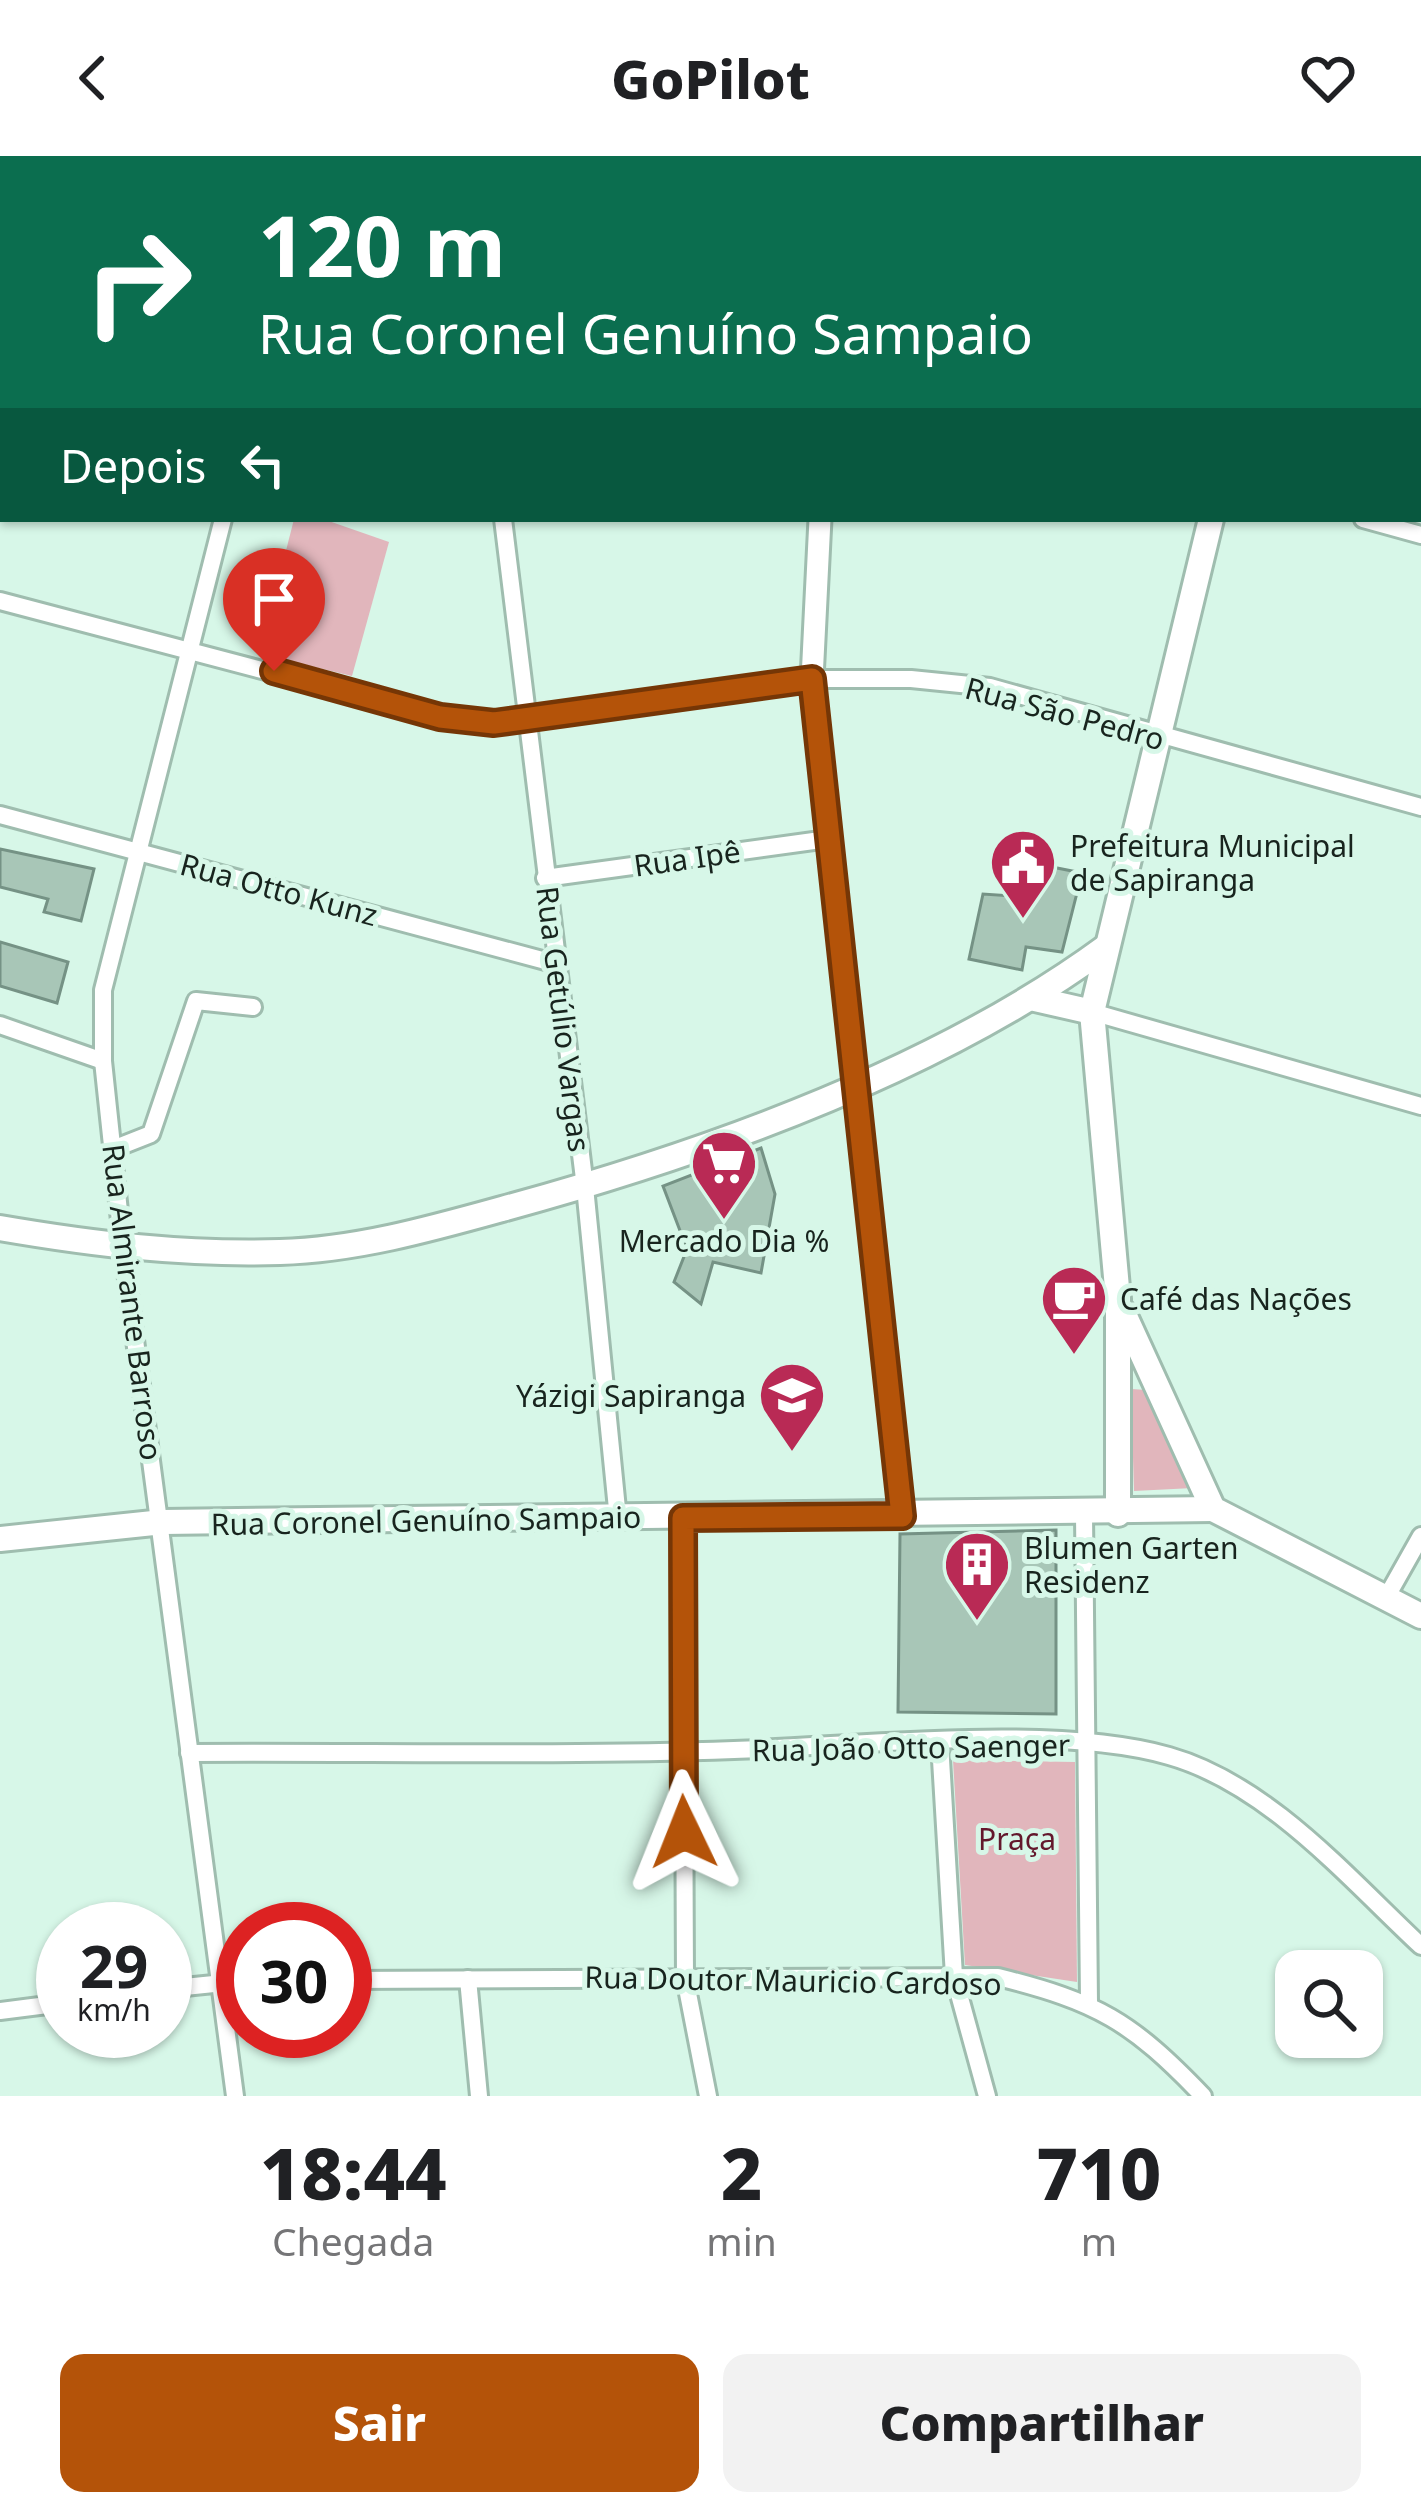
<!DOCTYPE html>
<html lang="pt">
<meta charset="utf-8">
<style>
body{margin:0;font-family:"Noto Sans",sans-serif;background:#f2f2f2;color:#202124;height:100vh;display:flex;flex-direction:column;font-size:45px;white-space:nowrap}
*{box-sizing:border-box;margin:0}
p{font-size:39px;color:#757577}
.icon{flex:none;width:66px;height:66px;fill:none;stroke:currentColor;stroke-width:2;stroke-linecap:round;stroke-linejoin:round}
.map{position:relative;height:1940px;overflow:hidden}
.side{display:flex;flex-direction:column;background:#fff;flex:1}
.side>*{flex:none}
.hud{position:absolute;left:0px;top:0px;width:1422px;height:366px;box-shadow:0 3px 9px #0004;background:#0b6e4f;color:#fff;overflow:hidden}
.buttons{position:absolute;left:1275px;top:1794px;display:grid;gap:24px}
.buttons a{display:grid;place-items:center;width:108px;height:108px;border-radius:24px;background:#fff;box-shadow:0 3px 9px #0004;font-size:60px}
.speed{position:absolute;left:36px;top:1746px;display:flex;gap:24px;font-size:60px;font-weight:700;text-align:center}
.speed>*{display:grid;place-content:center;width:156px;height:156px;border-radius:50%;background:#fff;box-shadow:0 3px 9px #0004;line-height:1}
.speed small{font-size:30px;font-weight:400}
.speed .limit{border:18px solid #d22;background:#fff;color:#111}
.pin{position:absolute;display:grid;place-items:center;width:102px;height:102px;color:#fff;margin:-123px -51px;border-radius:50% 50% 50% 0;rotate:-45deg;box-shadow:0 0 12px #0007}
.pin .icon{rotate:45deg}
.me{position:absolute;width:132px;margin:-66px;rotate:358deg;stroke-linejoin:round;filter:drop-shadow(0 0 9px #0008)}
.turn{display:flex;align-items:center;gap:42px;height:252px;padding:0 60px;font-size:54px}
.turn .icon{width:156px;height:156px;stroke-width:2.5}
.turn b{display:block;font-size:84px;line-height:102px}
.then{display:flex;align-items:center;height:114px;padding:0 60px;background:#0003;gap:24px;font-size:45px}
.eta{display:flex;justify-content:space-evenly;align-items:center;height:204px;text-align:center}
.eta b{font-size:72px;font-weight:800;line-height:84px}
.primary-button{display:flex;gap:24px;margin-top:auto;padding:24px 60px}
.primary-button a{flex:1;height:138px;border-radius:24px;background:#b45309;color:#fff;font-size:48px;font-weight:800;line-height:138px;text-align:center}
.primary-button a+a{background:#f2f2f2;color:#202124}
header{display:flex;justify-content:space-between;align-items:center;height:156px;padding:0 60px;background:#fff;font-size:54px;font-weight:800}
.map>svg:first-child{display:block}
</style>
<header><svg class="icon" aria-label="back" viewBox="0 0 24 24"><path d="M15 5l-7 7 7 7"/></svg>GoPilot<svg class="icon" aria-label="heart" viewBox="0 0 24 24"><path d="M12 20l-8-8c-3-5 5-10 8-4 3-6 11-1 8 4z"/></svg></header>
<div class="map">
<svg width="1421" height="1940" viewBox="0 0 1421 1940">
<rect width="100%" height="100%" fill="#d7f7e8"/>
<!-- green -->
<g fill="#e1b6bc">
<polygon points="294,363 323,363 389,386 352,520 260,498"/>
<polygon points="1131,1233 1147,1234 1193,1332 1134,1335"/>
<polygon points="953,1604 1075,1606 1077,1826 965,1809"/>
</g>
<!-- building -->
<g fill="#a8c6b7" stroke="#759285" stroke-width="3">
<polygon points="0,693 94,713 81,765 44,756 48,743 0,731"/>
<polygon points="1022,705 1082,717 1062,796 1026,791 1022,814 969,803 983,738 1012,740"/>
<polygon points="0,786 68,806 57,847 0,830"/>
<polygon points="761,992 775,1038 761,1117 713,1106 701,1148 674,1126 687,1093 663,1030"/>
<polygon points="1056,1374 1056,1558 898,1556 900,1378"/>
</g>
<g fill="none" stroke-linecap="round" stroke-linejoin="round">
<defs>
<g id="minor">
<polyline points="127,0 138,3"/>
<polyline points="864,0 876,3"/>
<polyline points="318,3 318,0"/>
<polyline points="569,3 570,0"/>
<polyline points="1419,147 1421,148"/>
<polyline points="0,229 3,230"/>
<polyline points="223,363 103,834 103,905 123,1093 235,1940"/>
<polyline points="503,363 585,1031 618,1363"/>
<polyline points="1363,363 1421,379"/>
<polyline points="0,445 440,561 494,567 812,523 911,523 990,531 1421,651"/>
<polyline points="0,659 557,808"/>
<polyline points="545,722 828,683"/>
<polyline points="1092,856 1421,950"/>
<polyline points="0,869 103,905"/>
<polyline points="113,993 151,978 196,845 253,851"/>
<polyline points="1084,1358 1089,1846"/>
<polyline points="683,1362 685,1822 708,1940"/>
<polyline points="1386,1442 1421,1380"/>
<polyline points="940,1587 954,1820 987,1940"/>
<path d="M189,1597C371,1596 553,1600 734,1594C858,1590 1053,1567 1169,1600C1268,1628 1348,1722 1421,1790"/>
<polyline points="468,1823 479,1940"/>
<path d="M345,1824L998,1821C1098,1846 1131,1865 1203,1940"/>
<polyline points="165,1833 243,1825"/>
<polyline points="0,1855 63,1847"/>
</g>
<g id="tertiary">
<polyline points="889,3 890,0"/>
<polyline points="820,363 812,523 902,1360"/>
</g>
<g id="secondary">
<polyline points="1296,3 1297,0"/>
<polyline points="1035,843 1092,856"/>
<path d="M0,1072C93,1088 185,1099 280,1096C355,1094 430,1073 502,1053C704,998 937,915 1106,791"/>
<polyline points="1123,1156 1213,1353 1421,1460"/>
<polyline points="1118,1358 1118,1143 1092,856 1211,363"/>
<polyline points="0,1383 163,1366 1213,1353"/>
</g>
</defs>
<!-- minor casing -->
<use href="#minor" stroke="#9fbdaf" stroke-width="22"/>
<!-- tertiary casing -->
<use href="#tertiary" stroke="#9fbdaf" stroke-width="27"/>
<!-- secondary casing -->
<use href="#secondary" stroke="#9fbdaf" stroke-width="30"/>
<!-- minor -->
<use href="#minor" stroke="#fff" stroke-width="16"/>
<!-- tertiary -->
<use href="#tertiary" stroke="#fff" stroke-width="21"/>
<!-- secondary -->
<use href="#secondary" stroke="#fff" stroke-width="24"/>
</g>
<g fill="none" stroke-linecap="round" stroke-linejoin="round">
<defs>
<polyline id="route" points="274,515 440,561 494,567 812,523 902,1360 683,1362 684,1676"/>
</defs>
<!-- route casing -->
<use href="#route" stroke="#753606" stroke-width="30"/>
<!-- route -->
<use href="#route" stroke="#b45309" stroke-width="21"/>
</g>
<!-- icons -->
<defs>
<symbol id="civic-pin" viewBox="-11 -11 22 30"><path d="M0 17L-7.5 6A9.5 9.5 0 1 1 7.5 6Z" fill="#b92a55" stroke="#d7f7e8"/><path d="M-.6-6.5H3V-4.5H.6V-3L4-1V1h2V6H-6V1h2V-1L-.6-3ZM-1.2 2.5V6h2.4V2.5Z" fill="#fff"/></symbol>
<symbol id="supermarket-pin" viewBox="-11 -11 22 30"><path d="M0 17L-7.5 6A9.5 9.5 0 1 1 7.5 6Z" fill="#b92a55" stroke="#d7f7e8"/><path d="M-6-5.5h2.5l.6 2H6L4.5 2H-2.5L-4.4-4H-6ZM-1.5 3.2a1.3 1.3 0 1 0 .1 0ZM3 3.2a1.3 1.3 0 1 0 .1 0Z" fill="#fff"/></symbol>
<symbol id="cafe-pin" viewBox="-11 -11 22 30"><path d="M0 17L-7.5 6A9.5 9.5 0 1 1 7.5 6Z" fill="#b92a55" stroke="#d7f7e8"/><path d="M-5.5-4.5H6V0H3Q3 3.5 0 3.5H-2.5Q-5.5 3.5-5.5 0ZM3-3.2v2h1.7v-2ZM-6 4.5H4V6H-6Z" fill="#fff"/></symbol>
<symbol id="school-pin" viewBox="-11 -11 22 30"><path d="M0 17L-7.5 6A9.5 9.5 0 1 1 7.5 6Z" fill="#b92a55" stroke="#d7f7e8"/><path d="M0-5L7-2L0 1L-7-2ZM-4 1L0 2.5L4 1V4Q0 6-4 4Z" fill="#fff"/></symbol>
<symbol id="building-pin" viewBox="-11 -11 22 30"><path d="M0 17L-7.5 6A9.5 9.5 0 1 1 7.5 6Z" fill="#b92a55" stroke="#d7f7e8"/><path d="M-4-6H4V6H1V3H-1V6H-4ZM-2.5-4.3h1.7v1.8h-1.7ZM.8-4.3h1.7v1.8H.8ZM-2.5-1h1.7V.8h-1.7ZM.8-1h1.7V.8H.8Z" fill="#fff"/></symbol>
</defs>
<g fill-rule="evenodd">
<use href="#civic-pin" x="985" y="668" width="76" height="104"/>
<use href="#supermarket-pin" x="686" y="969" width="76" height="104"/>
<use href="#cafe-pin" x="1036" y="1104" width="76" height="104"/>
<use href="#school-pin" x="754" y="1201" width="76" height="104"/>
<use href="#building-pin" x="939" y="1370" width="76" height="104"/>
</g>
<g text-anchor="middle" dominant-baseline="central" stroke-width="10" stroke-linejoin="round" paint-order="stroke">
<!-- street labels -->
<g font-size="30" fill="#18241e" stroke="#d7f7e8">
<text transform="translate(1065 557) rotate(15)">Rua São Pedro</text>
<text transform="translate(687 702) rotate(-8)">Rua Ipê</text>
<text transform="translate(279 733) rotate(15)">Rua Otto Kunz</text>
<text transform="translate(564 863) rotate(83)">Rua Getúlio Vargas</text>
<text transform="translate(133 1146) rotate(83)">Rua Almirante Barroso</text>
<text transform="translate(426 1364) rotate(-1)">Rua Coronel Genuíno Sampaio</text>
<text transform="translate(911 1591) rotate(-1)">Rua João Otto Saenger</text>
<text transform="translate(793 1824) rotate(1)">Rua Doutor Mauricio Cardoso</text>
</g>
<!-- poi labels -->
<g font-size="30" fill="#18241e" stroke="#d7f7e8" text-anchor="start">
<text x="1070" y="689">Prefeitura Municipal<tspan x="1070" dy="34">de Sapiranga</tspan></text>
<text x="724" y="1084" text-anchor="middle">Mercado Dia %</text>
<text x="1120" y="1142">Café das Nações</text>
<text x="746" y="1239" text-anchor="end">Yázigi Sapiranga</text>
<text x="1024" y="1391">Blumen Garten<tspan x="1024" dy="34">Residenz</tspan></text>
</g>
<!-- park labels -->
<g font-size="30" fill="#63182c" stroke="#d7f7e8">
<text x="1017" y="1682">Praça</text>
</g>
</g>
</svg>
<div class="buttons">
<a><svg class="icon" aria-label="search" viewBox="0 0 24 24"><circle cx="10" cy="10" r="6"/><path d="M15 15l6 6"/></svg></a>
</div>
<div class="speed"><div>29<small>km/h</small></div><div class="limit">30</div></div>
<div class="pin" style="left:274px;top:515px;background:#d93025"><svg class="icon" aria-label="arrive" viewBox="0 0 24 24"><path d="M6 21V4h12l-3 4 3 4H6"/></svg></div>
<svg class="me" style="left:684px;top:1676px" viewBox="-20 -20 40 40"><path d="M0-17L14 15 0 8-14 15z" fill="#b45309" stroke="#fff" stroke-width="4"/></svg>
<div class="hud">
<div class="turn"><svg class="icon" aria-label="right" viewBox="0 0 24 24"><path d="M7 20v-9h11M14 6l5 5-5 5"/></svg><div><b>120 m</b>Rua Coronel Genuíno Sampaio</div></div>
<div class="then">Depois<svg class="icon" aria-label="left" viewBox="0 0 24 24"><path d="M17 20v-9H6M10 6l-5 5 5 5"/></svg></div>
</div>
</div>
<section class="side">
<div class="eta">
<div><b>18:44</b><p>Chegada</p></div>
<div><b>2</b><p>min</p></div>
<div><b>710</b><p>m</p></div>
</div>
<div class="primary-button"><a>Sair</a><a>Compartilhar</a></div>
</section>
